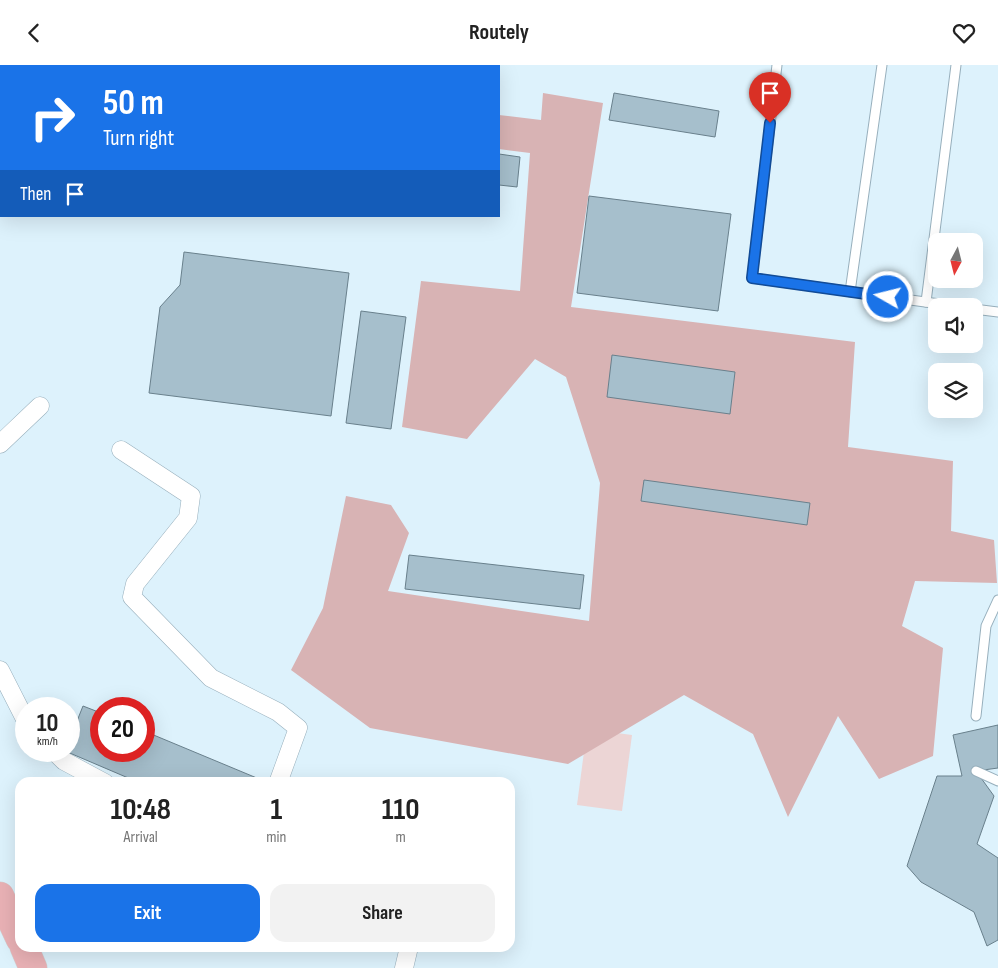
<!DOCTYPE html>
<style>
body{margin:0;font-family:"Sofia Sans Condensed",sans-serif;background:#f2f2f2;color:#222;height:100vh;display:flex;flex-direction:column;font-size:19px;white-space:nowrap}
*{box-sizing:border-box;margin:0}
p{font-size:16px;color:#767676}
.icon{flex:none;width:28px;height:28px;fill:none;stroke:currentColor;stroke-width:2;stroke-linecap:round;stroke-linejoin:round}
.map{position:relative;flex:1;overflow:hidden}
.details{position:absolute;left:15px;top:712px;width:500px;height:175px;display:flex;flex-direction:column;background:#fff;border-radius:15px;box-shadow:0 5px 20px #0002}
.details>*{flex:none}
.banner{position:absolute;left:0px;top:0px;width:500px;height:152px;box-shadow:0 5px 20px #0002;background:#1a73e8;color:#fff;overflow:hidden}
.needle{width:32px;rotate:187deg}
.tools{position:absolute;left:928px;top:168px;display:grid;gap:10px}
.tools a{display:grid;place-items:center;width:55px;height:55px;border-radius:10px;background:#fff;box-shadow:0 5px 20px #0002;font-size:25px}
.speed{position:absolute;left:15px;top:632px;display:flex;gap:10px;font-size:25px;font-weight:700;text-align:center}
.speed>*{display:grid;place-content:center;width:65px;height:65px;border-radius:50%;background:#fff;box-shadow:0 5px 20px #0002;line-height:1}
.speed small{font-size:12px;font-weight:400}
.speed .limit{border:8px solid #d22;background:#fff;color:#111}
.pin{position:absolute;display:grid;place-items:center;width:42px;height:42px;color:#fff;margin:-51px -21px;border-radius:50% 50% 50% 0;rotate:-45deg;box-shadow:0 0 5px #0007}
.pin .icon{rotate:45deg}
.me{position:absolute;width:55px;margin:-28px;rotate:278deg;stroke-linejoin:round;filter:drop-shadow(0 0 4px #0008)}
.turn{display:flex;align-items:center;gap:18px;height:105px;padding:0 20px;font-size:22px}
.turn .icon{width:65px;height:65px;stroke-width:2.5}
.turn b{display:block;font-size:35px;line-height:42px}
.then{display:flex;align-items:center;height:48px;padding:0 20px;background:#0003;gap:10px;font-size:19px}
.eta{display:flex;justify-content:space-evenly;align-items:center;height:85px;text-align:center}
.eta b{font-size:30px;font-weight:700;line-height:35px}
.button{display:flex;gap:10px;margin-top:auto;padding:10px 20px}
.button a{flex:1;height:58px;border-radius:15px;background:#1a73e8;color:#fff;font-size:20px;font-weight:700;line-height:58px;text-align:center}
.button a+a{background:#f2f2f2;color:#222}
header{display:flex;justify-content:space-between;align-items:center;height:65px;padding:0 20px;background:#fff;font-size:22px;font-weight:700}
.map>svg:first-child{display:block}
</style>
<header><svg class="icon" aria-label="back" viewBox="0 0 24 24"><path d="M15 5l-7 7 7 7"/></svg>Routely<svg class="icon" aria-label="heart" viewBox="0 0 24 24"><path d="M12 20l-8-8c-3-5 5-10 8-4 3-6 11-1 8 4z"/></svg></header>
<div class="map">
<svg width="998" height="903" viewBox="0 0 998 903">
<rect width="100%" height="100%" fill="#ddf2fc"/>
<!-- green -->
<polygon fill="#ecd5d5" points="587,664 632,670 622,746 577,740"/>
<!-- forest -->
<polygon fill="#d8b3b4" points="543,28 603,38 571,242 855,277 848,382 953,396 951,466 994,475 997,518 915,516 902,561 943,583 933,691 879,714 838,651 788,752 753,669 684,630 568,699 370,663 291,605 323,543 346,431 391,440 409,468 388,526 589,556 600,418 566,312 535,294 467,374 402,362 421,216 520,226 530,88 499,84 499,50 541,55"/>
<!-- building -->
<g fill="#a6bfcc" stroke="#69808c">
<polygon points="614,28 719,46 715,72 609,55"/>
<polygon points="499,89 520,92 517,122 499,120"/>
<polygon points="589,131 731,149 718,246 577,228"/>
<polygon points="184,187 349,208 331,351 149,328 160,242 180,220"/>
<polygon points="361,246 406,252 391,364 346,358"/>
<polygon points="612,290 735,307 730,349 607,332"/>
<polygon points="644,415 810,438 807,460 641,436"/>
<polygon points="409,490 584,510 580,544 405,524"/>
<polygon points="83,641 101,648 101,686 144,686 144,666 264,716 263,718 140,718 65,686 69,686 69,676"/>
<polygon points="998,660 998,703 976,706 994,731 977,779 998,793 998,875 987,881 974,847 921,817 907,801 937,711 962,711 953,670"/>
</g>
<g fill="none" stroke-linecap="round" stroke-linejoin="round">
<defs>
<g id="service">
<polyline points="777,0 752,213 954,241"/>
<polyline points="850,227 882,0"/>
<polyline points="926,237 956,0"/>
<polyline points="974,244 998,247"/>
<polyline points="976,651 986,561 998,535"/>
<polyline points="976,706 998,716"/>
</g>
<g id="minor">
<polyline points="0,379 40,341"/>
<polyline points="121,385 191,431 188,453 135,519 132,532 211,613 278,647 298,663 278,718"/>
<polyline points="0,605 26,656"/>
<polyline points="54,686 64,696 105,718"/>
<polyline points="404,903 409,882"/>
</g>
<g id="primary">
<polyline points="18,1 20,0"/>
<polyline points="0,15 1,15"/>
<polyline points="0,831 20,874"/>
<polyline points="24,882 33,903"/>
</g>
</defs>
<!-- service casing -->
<use href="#service" stroke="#97afbc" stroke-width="11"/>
<!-- minor casing -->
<use href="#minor" stroke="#97afbc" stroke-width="19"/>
<!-- primary casing -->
<use href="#primary" stroke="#d2d4d5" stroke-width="29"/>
<!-- service -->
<use href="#service" stroke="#fff" stroke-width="9"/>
<!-- minor -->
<use href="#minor" stroke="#fff" stroke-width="18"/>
<!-- primary -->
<use href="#primary" stroke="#e9b1b5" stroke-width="28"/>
</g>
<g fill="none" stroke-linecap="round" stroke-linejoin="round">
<defs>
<polyline id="route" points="770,58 752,213 888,232"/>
</defs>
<!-- route casing -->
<use href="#route" stroke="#114b97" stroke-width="12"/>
<!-- route -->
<use href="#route" stroke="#1a73e8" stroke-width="9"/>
</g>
</svg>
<div class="tools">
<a><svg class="needle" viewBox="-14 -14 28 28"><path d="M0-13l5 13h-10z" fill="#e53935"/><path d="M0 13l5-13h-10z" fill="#767676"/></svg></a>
<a><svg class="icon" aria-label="sound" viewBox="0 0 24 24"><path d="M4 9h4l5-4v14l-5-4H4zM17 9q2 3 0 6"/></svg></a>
<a><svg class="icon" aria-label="layers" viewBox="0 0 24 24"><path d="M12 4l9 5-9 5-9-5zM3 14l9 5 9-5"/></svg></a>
</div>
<div class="speed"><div>10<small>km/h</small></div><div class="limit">20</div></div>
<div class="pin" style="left:770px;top:58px;background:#d93025"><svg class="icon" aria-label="arrive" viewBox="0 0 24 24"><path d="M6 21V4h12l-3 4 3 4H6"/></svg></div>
<svg class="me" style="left:888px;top:232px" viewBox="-20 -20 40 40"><circle r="17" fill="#1a73e8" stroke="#fff" stroke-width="3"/><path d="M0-11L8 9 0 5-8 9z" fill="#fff"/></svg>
<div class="banner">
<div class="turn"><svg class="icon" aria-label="right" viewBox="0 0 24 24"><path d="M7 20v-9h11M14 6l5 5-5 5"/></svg><div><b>50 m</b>Turn right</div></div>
<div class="then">Then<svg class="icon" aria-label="arrive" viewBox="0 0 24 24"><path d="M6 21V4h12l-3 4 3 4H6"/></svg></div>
</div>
<section class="details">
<div class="eta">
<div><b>10:48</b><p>Arrival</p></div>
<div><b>1</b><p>min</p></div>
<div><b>110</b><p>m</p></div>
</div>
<div class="button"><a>Exit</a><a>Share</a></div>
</section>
</div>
